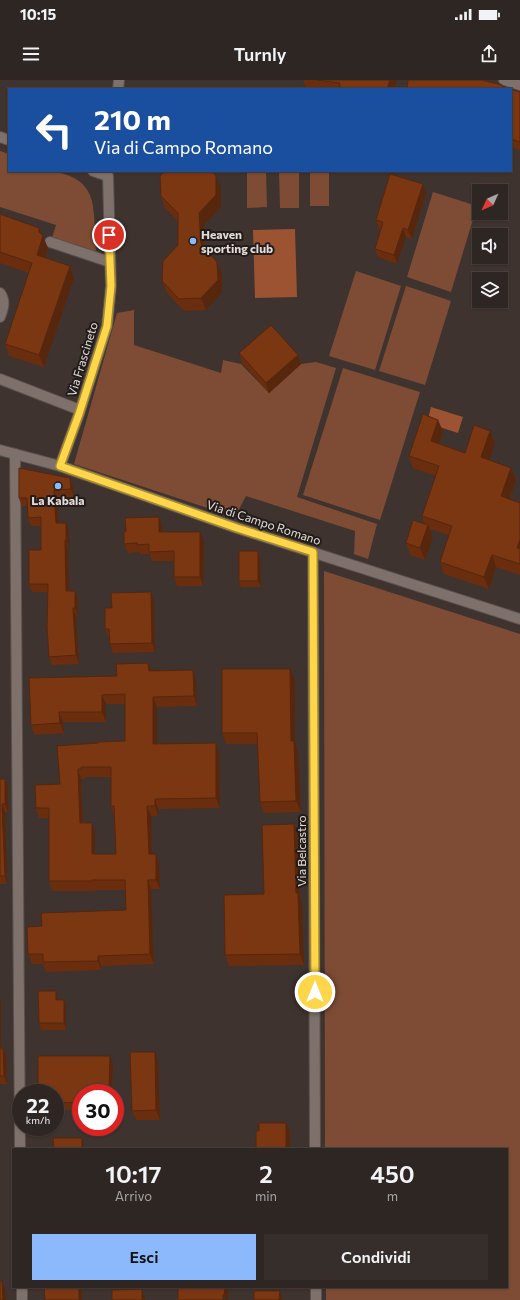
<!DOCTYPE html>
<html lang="it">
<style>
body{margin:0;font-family:Commissioner,sans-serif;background:#362e2a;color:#f1f3f6;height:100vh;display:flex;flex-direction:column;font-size:15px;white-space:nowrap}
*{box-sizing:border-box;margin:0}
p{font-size:13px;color:#a7a5a5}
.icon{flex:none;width:22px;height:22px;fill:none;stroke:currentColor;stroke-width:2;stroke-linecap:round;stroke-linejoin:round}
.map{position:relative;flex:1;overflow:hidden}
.drawer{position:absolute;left:12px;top:1068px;width:496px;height:140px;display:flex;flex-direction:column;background:#2e2622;border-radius:0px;box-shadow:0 1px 3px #0004,0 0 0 1px #494340}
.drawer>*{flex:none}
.guide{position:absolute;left:8px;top:8px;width:504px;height:84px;border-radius:0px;box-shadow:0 1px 3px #0004,0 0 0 1px #494340;background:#1a4fa0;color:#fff;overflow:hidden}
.needle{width:26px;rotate:225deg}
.tools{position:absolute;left:472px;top:104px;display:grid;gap:8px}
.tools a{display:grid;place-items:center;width:36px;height:36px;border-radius:0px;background:#2e2622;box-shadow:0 1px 3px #0004,0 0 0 1px #494340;font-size:20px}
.speed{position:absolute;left:12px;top:1004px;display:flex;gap:8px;font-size:20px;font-weight:700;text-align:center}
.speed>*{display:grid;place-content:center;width:52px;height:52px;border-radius:50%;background:#2e2622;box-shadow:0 1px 3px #0004,0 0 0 1px #494340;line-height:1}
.speed small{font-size:10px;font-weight:400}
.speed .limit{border:6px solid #d22;background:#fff;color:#111}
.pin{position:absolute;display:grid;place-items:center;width:34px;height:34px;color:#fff;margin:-17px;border:2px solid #fff;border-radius:50%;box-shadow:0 1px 4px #0007}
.me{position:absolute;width:44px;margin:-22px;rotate:0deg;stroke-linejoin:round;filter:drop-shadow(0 0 3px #0008)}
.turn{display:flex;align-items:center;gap:14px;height:84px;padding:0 20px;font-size:18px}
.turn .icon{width:52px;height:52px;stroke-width:2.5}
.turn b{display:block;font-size:28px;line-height:34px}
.eta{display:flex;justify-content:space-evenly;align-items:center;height:68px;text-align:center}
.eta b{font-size:24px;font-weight:600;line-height:28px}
.primary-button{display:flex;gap:8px;margin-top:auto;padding:8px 20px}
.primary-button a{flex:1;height:46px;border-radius:0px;background:#8cb9fc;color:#111;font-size:16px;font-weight:600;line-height:46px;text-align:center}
.primary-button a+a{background:#362e2a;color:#f1f3f6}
.status{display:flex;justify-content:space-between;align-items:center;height:28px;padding:0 20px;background:#2e2622;direction:ltr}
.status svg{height:11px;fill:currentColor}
header{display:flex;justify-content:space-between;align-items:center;height:52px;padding:0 20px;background:#2e2622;font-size:18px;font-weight:600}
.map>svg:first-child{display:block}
</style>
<div class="status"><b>10:15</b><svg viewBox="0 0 49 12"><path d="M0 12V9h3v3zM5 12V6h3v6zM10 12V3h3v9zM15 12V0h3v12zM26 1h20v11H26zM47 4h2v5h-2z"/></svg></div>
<header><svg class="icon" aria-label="menu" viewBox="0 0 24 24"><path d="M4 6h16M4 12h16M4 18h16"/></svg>Turnly<svg class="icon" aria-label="share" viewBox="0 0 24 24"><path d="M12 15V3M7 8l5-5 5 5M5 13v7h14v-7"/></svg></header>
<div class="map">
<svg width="520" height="1220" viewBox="0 0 520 1220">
<rect width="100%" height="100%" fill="#3e332e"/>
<!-- green -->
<g fill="#7e4c35">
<path d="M0,71L9,74V91C40,91 87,85 93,126C95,141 95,157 96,172L52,158L56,145L0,127Z"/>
<polygon points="247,91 266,91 267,127 247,128"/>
<polygon points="279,91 299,91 299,128 280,128"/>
<rect x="310" y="91" width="19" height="35"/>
<polygon points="433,112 477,126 451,212 407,197"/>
<polygon points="356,191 401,206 375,290 329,276"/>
<polygon points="406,206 451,221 425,305 379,291"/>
<polygon points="134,230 134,265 221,293 223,280 241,284 269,313 301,284 316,282 336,288 297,417 377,444 368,479 354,474 355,451 246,416 235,437 74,384 117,233"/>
<polygon points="343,288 420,312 380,440 303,415"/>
<polygon points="324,491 520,554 520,1220 326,1220 326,1207 507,1207 507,1069 325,1069"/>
</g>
<!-- water -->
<g fill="#9b5331">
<polygon points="295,149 297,217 255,218 253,150"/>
<polygon points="431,327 463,337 458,353 427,343"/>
</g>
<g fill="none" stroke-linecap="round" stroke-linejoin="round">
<defs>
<g id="minor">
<polyline points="504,0 520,5"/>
<polyline points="118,9 119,0"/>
<polyline points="0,57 9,60"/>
<polyline points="50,162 110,182"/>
<path d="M0,213C6,221 3,229 0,237"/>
<polyline points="0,299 80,330"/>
<polyline points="0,370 60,386 237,448 520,539"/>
<polyline points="15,374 20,1069"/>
<polyline points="60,386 79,334 107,246 111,206 108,96 93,91"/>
<polyline points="313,472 315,1069"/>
<polyline points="22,1207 22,1220"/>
<polyline points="316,1207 316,1220"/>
</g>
</defs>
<!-- minor casing -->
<use href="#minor" stroke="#5a504d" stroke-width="12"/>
<!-- minor -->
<use href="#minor" stroke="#7e706a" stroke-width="10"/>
</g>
<!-- wall -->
<g fill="#6a2e0f" fill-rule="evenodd">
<polygon points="303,0 397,0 394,9 318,9 306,7"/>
<polygon points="511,9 520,12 520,70 511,67"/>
<polygon points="221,108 221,127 204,145 205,169 222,194 222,212 206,230 184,231 167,213 162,201 178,165 178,141 165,128 161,116"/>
<polygon points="426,113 412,159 406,157 397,184 378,177 375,169 381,149 379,148 376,140"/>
<polygon points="0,134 39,148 48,168 45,177 70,186 74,198 44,287 9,276 5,264 29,193 0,183"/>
<polygon points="239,273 298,275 301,284 269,313 242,283"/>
<polygon points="438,340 443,352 439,364 465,373 490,351 495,363 489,380 511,388 516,400 509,419 520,423 520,495 496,487 489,509 444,494 440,482 449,455 430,449 433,457 425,480 410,475 406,463 425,444 422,436 436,396 413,388 409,376"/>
<polygon points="70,398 73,407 74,418 57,419 58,443 69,451 69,468 68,468 69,511 75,511 78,519 78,536 76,536 79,584 52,585 49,577 48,512 32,512 29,504 41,470 41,446 31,446 28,438 27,426 22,426 19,418"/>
<polygon points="162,446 162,452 204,461 203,506 177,506 174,497 174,481 152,481 150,474 140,474 140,472 128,473 124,464"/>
<polygon points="258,471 260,478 261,507 241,507 239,501"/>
<polygon points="154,522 155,572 113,573 110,564 109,558 105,549 112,528"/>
<path d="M148,583L152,591L196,600L197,626L157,627V664L219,673L220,728L158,729V736H151L152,774L159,783L160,809H151L154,884L101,886V890L46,892L43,884H32L28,874L42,846L126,830L125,810H95V811H52L49,801V738H39L36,728L60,704L57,666L125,661V624H106V642H63L64,653L35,655L31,645L117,596ZM85,697H111V726L114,736L116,774H95V753L83,743L81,699H85Z"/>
<polygon points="290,589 295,600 295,662 298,672 301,732 264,733 260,722 258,664 226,664 222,653"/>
<polygon points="0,699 5,699 8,707 8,732 5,732 7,804 0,804"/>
<polygon points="294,744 298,755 300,818 302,824 304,885 229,886 225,875 264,814"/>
<polygon points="58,917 58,920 64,920 66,926 66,950 41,950 39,943"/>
<polygon points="0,919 1,922 1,968 3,968 6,976 7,1004 0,1004"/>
<polygon points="158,981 160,1040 136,1040 132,1031"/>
<polygon points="113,984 112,1013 81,1013 81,1036 80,1033 80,1030 55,1030 55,1013"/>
</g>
<!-- shaded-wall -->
<g fill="#56260d">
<polygon points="390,0 397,0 394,9 387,9"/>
<polygon points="216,96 221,108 221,127 204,145 205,176 201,164 199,133"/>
<polygon points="423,104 426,113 412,159 408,150"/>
<polygon points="39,148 48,168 41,187 37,175"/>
<polygon points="403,148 406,157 397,184 394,175"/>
<polygon points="217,182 222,194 222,212 206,230 201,218"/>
<polygon points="70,186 74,198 44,287 39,275"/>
<polygon points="298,275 301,284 269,313 266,303"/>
<polygon points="438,340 443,352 436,373 431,361"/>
<polygon points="490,351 495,363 486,389 481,377"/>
<polygon points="511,388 516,400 506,428 501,416"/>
<polygon points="70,398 73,407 74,418 71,409"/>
<polygon points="54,410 57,419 59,451 56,443"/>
<polygon points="159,437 162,446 162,461 159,452"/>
<polygon points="66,443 69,451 69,468 66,460"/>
<polygon points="428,445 433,457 425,480 420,468"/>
<polygon points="200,452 204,461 203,506 200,497"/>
<polygon points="520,459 520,477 517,468"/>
<polygon points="65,460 68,468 69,519 66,511"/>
<polygon points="258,471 260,478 261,507 258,501"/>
<polygon points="492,475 496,487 489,509 484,497"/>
<polygon points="75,511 78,519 78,536 75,528"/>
<polygon points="151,512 154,522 155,572 152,563"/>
<polygon points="73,528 76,536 79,584 76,575"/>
<polygon points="148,583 152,592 149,591"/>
<polygon points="290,589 295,600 295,662 298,672 301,732 296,721 291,661"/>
<polygon points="193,590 196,600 197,626 194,616"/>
<polygon points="102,615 106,624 106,642 102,632"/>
<polygon points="153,617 157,627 157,673 153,664"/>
<polygon points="59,632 63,642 64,653 60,643"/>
<polygon points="216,663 219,673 220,728 216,718"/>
<polygon points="78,689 81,699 83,753 80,743"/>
<polygon points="5,699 8,707 8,732 5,724"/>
<polygon points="155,719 158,729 158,736 155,726"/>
<polygon points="2,724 5,732 7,804 5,796"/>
<polygon points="147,726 151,736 152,783 149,774"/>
<polygon points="92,743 95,753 95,784 92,774"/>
<polygon points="294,744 298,755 300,818 302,824 304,885 300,874 296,813"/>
<polygon points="156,774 159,783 160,809 156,800"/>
<polygon points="148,800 151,809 154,884 150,874"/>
<polygon points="98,876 101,886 101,890 98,881"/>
<polygon points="56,911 58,917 59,926 56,920"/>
<polygon points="0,919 1,922 1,976 0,974"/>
<polygon points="64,920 66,926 66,950 64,943"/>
<polygon points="3,968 6,976 7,1004 4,996"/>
<polygon points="155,972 158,981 160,1040 156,1030"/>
<polygon points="110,976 113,984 112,1013 111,1013 109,1009"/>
<polygon points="286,1043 290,1052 290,1069 286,1069"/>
<polygon points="82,1058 84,1064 84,1069 82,1069"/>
<polygon points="2,1201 5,1209 6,1220 3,1220"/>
<polygon points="79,1207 80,1207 82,1212 82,1220 79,1220"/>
<polygon points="225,1207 228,1207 228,1220 226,1220 224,1215"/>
<polygon points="142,1209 145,1218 145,1220 142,1220"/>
<polygon points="280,1211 282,1218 282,1220 279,1220"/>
</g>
<!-- building -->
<g fill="#7b3612" stroke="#56260d" fill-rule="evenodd">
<polygon points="317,0 390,0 387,9 346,9 339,6 340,3"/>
<polygon points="408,0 482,0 502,5 502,6 510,9 407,9"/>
<polygon points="511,9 520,12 520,62 511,59"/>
<polygon points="165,91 212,91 216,96 216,115 199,133 201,164 217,182 218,200 201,218 179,219 162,201 163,181 178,165 178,133 161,116 160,96"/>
<polygon points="390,94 423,104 408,150 403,148 394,175 375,169 383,142 376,140"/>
<polygon points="0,134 39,148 39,152 43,156 37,175 70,186 39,275 5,264 32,183 0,172"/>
<polygon points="271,245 298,275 266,303 239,273"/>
<polygon points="423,334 438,340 431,361 465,373 474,345 490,351 481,377 511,388 501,416 520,423 520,459 517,468 520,469 520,484 492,475 484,497 440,482 452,446 422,436 439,386 409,376"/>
<polygon points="19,388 70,398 71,409 54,410 56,443 66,443 66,460 65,460 66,511 75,511 75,528 73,528 76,575 49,577 47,547 48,504 29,504 29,470 41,470 41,437 28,438 27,418 19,418"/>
<polygon points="159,437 159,452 200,452 200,497 174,497 174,471 149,472 149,464 137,465 137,463 124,464 124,452 126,451 125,438"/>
<polygon points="413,440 428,445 420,468 406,463"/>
<rect x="239" y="471" width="19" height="30"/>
<polygon points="151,512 152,563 110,564 109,549 105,549 105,528 112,528 111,513"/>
<path d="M148,583L149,591L193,590L194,616L153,617V664L216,663V718L155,719V726H147L149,774H156V800H148L150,874L98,876V881L43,882V874H28L27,847L42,846L41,833L126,830L125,800H92V801H49V728H36L35,705L60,704L57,666L98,663V662L125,661V614L102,615V632H59L60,643L31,645L29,598L117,596L116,584ZM81,687H111V726H114L116,774H92V743H80L78,689H81Z"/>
<polygon points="222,589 290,589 291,661 294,661 296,721 260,722 257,653 222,653"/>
<polygon points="0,699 5,699 5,724 2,724 5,796 0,796"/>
<polygon points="294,744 296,813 298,813 300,874 225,875 224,815 264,814 262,745"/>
<polygon points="38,911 56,911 56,920 64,920 64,943 39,943"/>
<polygon points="0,968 3,968 4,996 0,996"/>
<polygon points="130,972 155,972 156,1030 132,1031"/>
<polygon points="38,976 110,976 109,1009 111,1009 111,1013 81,1013 81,1033 80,1033 80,1022 55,1023 55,1013 38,1013"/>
<polygon points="259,1043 286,1043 286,1069 256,1069 256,1051 259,1051"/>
<polygon points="53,1058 82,1058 82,1069 54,1069"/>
<polygon points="0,1201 2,1201 3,1220 0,1220"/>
<polygon points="44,1207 79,1207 79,1220 45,1220"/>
<polygon points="178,1207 225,1207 224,1215 223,1215 223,1220 178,1220"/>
<polygon points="142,1209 142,1220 112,1220 112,1210"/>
<polygon points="254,1211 280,1211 279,1220 254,1220"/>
</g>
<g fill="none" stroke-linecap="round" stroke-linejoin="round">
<defs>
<polyline id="route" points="109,155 111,206 107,246 79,334 60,386 237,448 313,472 315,912"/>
</defs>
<!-- route casing -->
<use href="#route" stroke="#a68a30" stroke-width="10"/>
<!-- route -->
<use href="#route" stroke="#ffd54a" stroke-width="7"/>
</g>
<!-- markers -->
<g fill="#8cb9fc" stroke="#211c1a" stroke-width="1.5">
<circle cx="193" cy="161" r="4"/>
<circle cx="58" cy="406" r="4"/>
</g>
<g text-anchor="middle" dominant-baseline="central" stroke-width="4" stroke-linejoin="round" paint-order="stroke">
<!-- poi labels -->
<g font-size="12" font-weight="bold" fill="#e4dcd9" stroke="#211c1a" text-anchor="start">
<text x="201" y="154">Heaven<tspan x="201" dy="14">sporting club</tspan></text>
<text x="58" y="420" text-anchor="middle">La Kabala</text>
</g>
<!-- street labels -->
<g font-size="12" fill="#e4dcd9" stroke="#211c1a">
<text transform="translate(82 279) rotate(-73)">Via Frascineto</text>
<text transform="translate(264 442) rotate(18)">Via di Campo Romano</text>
<text transform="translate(301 771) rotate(-90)">Via Belcastro</text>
</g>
</g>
</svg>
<div class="tools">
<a><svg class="needle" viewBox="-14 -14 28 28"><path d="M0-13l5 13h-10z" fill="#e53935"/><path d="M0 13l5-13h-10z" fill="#a7a5a5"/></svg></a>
<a><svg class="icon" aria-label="sound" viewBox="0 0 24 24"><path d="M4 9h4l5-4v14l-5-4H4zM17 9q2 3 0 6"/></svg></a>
<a><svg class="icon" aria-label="layers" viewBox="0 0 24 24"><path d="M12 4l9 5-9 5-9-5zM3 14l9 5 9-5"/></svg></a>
</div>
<div class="speed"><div>22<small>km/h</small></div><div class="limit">30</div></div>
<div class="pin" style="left:109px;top:155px;background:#d93025"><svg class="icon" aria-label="arrive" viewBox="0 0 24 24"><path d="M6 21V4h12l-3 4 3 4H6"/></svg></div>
<svg class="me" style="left:315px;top:912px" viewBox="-20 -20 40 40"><circle r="17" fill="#ffd54a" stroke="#fff" stroke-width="3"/><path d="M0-11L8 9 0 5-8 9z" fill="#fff"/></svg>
<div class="guide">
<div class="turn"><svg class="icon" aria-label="left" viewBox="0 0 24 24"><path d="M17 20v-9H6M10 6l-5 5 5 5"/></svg><div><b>210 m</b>Via di Campo Romano</div></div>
</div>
<section class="drawer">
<div class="eta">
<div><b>10:17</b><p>Arrivo</p></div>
<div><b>2</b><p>min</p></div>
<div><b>450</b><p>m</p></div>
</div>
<div class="primary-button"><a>Esci</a><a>Condividi</a></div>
</section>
</div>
